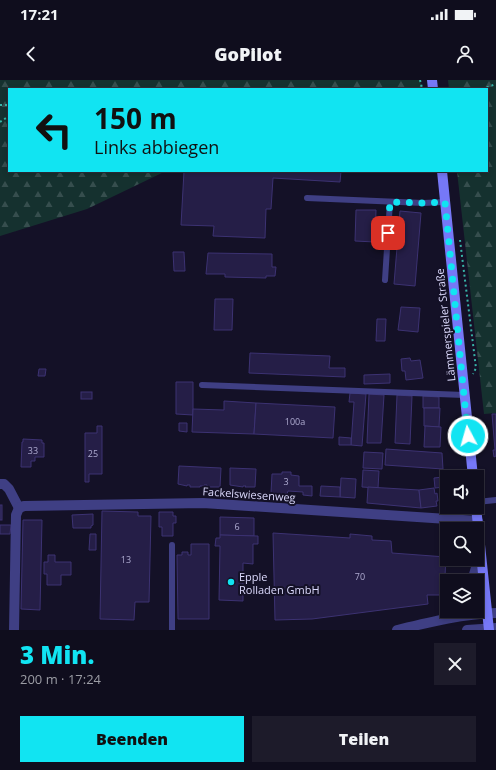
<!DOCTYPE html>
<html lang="de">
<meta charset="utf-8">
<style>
body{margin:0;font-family:"Open Sans",sans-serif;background:#1d1b2a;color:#f1f3f6;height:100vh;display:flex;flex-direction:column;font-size:15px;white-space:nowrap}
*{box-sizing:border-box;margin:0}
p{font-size:13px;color:#9b9ca4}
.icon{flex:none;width:22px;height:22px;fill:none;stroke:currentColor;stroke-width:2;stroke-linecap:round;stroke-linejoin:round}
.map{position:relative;height:550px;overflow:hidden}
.sheet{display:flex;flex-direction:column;background:#0f0d1d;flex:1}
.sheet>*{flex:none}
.top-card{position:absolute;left:8px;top:8px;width:480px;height:84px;border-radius:0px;box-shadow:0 2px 6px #0003,0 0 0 1px #2f2d3b;background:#11e4f2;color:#111;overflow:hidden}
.buttons{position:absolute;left:440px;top:390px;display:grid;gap:8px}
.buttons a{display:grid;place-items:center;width:44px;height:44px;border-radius:0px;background:#0f0d1d;box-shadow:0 2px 6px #0003,0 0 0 1px #2f2d3b;font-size:20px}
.pin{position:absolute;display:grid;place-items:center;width:34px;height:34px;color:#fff;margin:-17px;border-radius:8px;box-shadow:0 2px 6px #0006}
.me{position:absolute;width:44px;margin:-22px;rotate:354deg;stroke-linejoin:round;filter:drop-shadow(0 0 3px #0008)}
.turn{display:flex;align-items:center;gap:14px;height:84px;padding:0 20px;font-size:18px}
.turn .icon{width:52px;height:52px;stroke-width:2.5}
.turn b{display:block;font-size:28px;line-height:34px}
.round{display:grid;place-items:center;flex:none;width:42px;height:42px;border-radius:0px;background:#1d1b2a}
.overview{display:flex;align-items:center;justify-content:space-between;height:68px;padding:0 20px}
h1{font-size:24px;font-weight:800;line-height:30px;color:#11e4f2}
.button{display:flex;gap:8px;margin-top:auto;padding:8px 20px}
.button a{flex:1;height:46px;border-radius:0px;background:#11e4f2;color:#111;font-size:16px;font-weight:800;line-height:46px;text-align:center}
.button a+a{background:#1d1b2a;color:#f1f3f6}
.status{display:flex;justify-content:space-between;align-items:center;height:28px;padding:0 20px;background:#0f0d1d;direction:ltr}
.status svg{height:11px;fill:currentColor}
header{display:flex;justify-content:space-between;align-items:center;height:52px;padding:0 20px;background:#0f0d1d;font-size:18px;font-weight:800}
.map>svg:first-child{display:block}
</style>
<div class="status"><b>17:21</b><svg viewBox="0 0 49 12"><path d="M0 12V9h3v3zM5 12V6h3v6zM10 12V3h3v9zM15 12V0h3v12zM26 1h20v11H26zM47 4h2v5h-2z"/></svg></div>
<header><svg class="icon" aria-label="back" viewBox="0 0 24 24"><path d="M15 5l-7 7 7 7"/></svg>GoPilot<svg class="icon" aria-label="person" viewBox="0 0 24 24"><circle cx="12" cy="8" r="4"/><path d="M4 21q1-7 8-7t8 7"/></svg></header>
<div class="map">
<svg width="496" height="550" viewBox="0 0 496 550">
<defs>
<pattern id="forest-firs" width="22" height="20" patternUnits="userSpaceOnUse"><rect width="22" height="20" fill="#15312f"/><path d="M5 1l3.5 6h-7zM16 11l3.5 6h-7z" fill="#364e4e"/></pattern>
</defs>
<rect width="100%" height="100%" fill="#141127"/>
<!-- forest -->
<g fill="url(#forest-firs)">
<polygon points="0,0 420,0 422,9 9,9 9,91 166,91 87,129 0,156"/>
<polygon points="448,0 496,0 496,333 484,334 457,91 487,91 487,9 449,9"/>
</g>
<!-- building -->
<g fill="#251e47" stroke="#3c3272">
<polygon points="184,91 341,91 340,102 273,98 271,129 266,129 265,158 213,156 214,146 181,145"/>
<polygon points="356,130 376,130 375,162 355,161"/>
<polygon points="400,131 421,133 415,206 394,204"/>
<polygon points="173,172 184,172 185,191 174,191"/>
<polygon points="208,173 272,174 272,187 276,187 275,196 266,196 266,198 225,197 225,194 206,194"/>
<polygon points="215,219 233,219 232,250 214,250"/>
<polygon points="401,227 420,228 418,252 398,250"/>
<polygon points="377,239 386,239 385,261 376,261"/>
<polygon points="250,273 330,276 329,288 345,288 345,297 249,293"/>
<polygon points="410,278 411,281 420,280 423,298 406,300 405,291 402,291 401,279"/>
<polygon points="39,289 46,289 45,296 38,296"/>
<polygon points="390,294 390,303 364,304 364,295"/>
<polygon points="176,302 193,302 193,335 176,334"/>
<rect x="81" y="312" width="11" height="7"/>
<polygon points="350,313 366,314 362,366 351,365 354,322 349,322"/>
<polygon points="369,314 384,315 381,363 367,363"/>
<polygon points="397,315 412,316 410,364 395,363"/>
<polygon points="423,316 439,317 439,328 423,328"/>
<polygon points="224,321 256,323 254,354 192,352 193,329 224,330"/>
<polygon points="256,323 335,327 333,358 254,354"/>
<polygon points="424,328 440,328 439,347 424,346"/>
<polygon points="492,334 496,334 496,376 494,377 493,370 495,370"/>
<polygon points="179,343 187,343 187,352 179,351"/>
<polygon points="97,346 102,346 102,394 89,394 89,402 85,402 85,353 97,353"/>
<polygon points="425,346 441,347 440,367 424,367"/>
<polygon points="339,357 351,358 351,365 339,365"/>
<polygon points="23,359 42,360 42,363 44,363 44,377 35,377 35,381 31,381 31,387 21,387 22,362 23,362"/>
<polygon points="386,369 442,373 443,389 385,385"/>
<polygon points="364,372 383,373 382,389 363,388"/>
<polygon points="179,386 221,388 220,407 207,407 207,405 204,405 204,406 200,406 200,407 190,407 190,405 187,405 187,406 178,404"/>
<polygon points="230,388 256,389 255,407 245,407 246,406 243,406 243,407 230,405"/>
<polygon points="363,390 379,391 378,408 362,407"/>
<polygon points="282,392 291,392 291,395 299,396 299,406 312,406 312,416 303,415 303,412 288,411 287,414 271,413 272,394 282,394"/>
<polygon points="443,397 444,407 435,408 434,398"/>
<polygon points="341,398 356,399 355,418 340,417"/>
<polygon points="321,406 340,407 340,417 320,416"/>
<polygon points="368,407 419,410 421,428 367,423"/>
<polygon points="434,408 435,414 437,413 438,421 436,421 437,426 421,428 419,410"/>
<rect x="0" y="425" width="2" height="15"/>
<polygon points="102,431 138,432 138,436 151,436 149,522 135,522 134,540 100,539"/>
<polygon points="159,432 173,432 173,436 176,436 176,443 173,443 173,456 162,456 162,447 159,447"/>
<polygon points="93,434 93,445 91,446 91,448 73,448 72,435"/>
<polygon points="220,437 254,438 254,456 220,455"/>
<polygon points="23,440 42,440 40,530 21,529"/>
<polygon points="0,445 11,445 10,454 0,454"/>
<polygon points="273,453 350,458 350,454 372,456 372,460 391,461 392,473 446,477 444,515 427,515 428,524 312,539 275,540"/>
<polygon points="90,454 96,454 96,470 89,470"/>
<polygon points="220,455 258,456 258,464 253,464 253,484 243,483 243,521 219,520 220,466 215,466 216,458 220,458"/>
<polygon points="191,464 209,464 209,539 178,539 177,475 182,475 182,472 188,472 188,475 191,475"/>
<polygon points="48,475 55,475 55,482 71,482 71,495 61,495 61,505 47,505 47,494 44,494 44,482 48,482"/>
</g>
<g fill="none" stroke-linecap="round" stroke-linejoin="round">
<!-- path -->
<g stroke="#37b4a7" stroke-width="2" stroke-dasharray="2 3" stroke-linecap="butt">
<polyline points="420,0 422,8"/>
<polyline points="482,9 496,4"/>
<polyline points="0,25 9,25"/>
<polyline points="0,42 9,36"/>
<polyline points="460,160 476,288 473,294"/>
</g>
<!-- lane -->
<g stroke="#3f3f84" stroke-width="6">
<polyline points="307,118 423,123 445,122"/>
<polyline points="385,200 390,122"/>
<polyline points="202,305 464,315"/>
<polyline points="477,422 496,420"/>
<polyline points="172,550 172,465"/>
</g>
<!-- street -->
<g stroke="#3f3f84" stroke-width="10">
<polyline points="0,404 4,404 9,409 19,428"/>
<polyline points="472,501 478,481 479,473"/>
<polyline points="14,550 16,435 19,428 24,426 203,423 478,441"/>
<path d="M397,550C430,542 462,534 496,533"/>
<polyline points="467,550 496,548"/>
</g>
<!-- secondary -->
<g stroke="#7678f7" stroke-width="10">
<polyline points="432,0 433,9"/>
<polyline points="442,91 473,397"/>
<polyline points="476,427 489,550"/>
</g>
</g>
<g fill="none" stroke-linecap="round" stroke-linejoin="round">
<!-- route -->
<polyline stroke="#11e4f2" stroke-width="7" stroke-dasharray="0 12.6" points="388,153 390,122 423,123 445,122 468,356"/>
</g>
<!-- markers -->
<circle fill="#11e4f2" stroke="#141127" stroke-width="1.5" cx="231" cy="502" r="4"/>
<g text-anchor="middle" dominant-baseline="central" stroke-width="4" stroke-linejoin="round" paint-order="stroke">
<!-- number labels -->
<g font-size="9" fill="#aeabd0">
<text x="295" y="341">100a</text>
<text x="33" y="370">33</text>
<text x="93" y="373">25</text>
<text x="286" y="401">3</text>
<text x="237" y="446">6</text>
<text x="126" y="479">13</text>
<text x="360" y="496">70</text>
</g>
<!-- street labels -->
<g font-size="11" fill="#dcdafd" stroke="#141127">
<text transform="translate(445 245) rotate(-96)">Lämmerspieler Straße</text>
<text transform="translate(249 414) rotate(4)">Fackelswiesenweg</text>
</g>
<!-- poi labels -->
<g font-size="11" fill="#dcdafd" stroke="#141127" text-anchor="start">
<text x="239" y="496">Epple<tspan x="239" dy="13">Rolladen GmbH</tspan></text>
</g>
</g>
</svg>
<div class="buttons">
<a><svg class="icon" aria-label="sound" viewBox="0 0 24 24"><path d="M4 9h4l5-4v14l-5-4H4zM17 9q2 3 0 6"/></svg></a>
<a><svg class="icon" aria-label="search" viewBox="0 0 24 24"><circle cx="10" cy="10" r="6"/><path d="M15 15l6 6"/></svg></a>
<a><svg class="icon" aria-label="layers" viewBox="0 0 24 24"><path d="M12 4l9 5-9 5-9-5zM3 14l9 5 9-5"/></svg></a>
</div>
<div class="pin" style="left:388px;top:153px;background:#d93025"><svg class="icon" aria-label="arrive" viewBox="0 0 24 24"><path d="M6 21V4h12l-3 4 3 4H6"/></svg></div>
<svg class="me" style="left:468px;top:356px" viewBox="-20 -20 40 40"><circle r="17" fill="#11e4f2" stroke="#fff" stroke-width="3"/><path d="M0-11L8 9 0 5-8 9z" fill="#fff"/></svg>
<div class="top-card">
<div class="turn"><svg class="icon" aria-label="left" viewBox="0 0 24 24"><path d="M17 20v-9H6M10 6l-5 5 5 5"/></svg><div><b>150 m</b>Links abbiegen</div></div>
</div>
</div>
<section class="sheet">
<div class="overview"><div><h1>3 Min.</h1><p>200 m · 17:24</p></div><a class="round"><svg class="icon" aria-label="close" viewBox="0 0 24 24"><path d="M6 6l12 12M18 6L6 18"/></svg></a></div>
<div class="button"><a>Beenden</a><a>Teilen</a></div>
</section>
